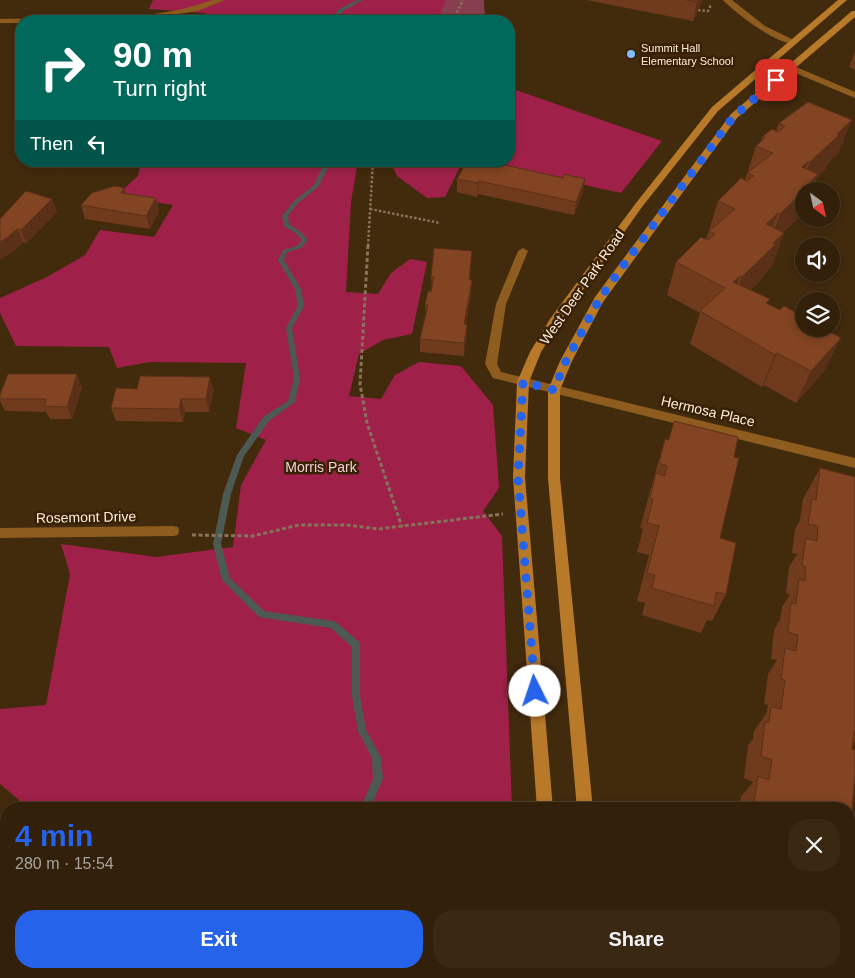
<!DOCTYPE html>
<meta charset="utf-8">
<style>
body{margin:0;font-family:Arial,sans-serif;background:#3a2813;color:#f1f3f6;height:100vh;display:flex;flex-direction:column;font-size:19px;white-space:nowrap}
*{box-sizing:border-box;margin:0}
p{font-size:16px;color:#a8a39c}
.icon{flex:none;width:28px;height:28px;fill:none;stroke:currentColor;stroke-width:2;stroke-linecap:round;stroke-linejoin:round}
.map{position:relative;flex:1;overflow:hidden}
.drawer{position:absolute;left:0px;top:802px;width:855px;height:176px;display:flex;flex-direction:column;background:#32200a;border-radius:20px 20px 0 0;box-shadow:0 2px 8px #0003,0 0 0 1px #4d3e2b}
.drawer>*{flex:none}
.top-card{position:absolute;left:15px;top:15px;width:500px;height:152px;border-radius:20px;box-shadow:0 2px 8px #0003,0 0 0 1px #4d3e2b;background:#00695c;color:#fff;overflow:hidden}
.needle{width:32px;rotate:147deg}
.controls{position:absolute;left:795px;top:182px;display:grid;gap:10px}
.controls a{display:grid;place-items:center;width:45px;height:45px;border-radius:50%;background:#32200a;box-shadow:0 2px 8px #0003,0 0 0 1px #4d3e2b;font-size:25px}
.pin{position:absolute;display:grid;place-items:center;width:42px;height:42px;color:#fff;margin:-21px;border-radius:10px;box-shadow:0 2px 8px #0006}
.me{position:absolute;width:55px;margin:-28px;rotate:356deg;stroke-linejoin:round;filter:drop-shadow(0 0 4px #0008)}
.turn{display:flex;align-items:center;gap:18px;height:105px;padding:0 15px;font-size:22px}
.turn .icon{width:65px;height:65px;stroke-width:2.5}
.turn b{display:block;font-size:35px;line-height:42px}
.then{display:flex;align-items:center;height:48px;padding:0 15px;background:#0003;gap:10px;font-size:19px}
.round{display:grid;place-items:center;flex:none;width:52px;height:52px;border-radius:20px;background:#3a2813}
.head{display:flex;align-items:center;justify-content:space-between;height:85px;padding:0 15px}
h1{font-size:30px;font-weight:600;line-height:38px;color:#2563eb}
.button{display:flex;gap:10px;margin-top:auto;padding:10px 15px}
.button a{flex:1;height:58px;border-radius:20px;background:#2563eb;color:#fff;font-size:20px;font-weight:600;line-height:58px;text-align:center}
.button a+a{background:#3a2813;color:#f1f3f6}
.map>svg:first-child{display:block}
</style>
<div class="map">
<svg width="855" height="978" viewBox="0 0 855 978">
<rect width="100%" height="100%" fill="#422a0d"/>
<!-- green -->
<g fill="#873f4f">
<polygon points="281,0 484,0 485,21 277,21"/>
<polygon points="525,972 525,978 331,978 331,973"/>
</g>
<!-- forest -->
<g fill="#9f214a">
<polygon points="153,0 446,0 438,21 222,21 205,13 149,9"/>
<polygon points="513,89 662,141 621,193 476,161 509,161 509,91"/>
<polygon points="141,161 358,161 351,202 346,292 378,294 391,273 410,259 427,262 412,334 383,340 359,354 349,396 381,399 395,375 419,362 461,366 493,405 499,488 483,511 502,536 512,809 20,809 19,800 0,784 0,709 46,705 70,574 61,544 156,557 233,547 241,485 266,440 236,428 246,363 149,362 117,368 109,347 16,346 0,313 0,298 47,277 85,255 100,230 154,237 173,205 116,196 138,176"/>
<polygon points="390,161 463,161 445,197 427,198 397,176"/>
<polygon points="6,916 6,972 479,972 480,978 0,978 0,932"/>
</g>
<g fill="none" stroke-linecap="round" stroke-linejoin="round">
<!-- stream -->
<g fill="#4d5a54" fill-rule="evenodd">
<polygon points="357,0 363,0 343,11 334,21 330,21 339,9"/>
<polygon points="320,161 326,161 328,168 318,187 298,203 288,216 289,224 301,232 308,240 301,248 287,252 284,260 301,289 304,306 292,328 300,378 295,402 269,421 244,456 231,494 221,544 230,578 264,611 333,621 336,622 359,642 360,645 360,696 366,730 381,757 383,779 370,809 360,809 373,779 372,758 358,731 352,696 352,647 331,628 259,617 222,580 213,544 223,494 237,455 263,417 288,401 294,378 286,328 298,306 295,289 278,260 283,250 297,246 302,240 297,234 284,226 282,216 294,201 314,185 322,168"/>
<polygon points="347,972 357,972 358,978 348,978"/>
</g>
<!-- path-far1 -->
<g stroke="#87725a" stroke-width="2.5" stroke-dasharray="2.5 2" stroke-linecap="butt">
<polyline points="698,10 708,11 711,5"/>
<polyline points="456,21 455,16 463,0"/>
<polyline points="370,209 440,223"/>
<polyline points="368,246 373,161"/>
</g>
<!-- path -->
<g stroke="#87725a" stroke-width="3" stroke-dasharray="4 2.5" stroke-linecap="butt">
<polyline points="368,245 360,384 367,423 402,527"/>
<polyline points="192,535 253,536 299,525 347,525 378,529 503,514"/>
</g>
<!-- lane -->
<path fill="#8e5c1e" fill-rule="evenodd" d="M723,0H732L765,26L798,42C785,52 733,11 723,0Z"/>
<!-- street -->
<g fill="#8e5c1e" fill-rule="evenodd">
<path d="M213,0H225L197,11L142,20L21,21V23H0V19C71,18 145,24 213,0Z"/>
<polygon points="769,58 775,58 855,92 855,98 769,62"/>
<polygon points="523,248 528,251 506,304 497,364 501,372 855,458 855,468 493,378 485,364 496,304 518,251"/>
<polygon points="173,526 178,527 179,531 178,535 173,536 0,538 0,528"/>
</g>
<!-- secondary -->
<g fill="#b87929" fill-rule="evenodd">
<polygon points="838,0 847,0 718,111 642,207 558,325 541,352 529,382 525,477 553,809 537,809 513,477 517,382 530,352 550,319 636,203 712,107"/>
<polygon points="852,11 855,11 855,17 737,118 603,302 572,361 560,390 560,478 593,809 577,809 548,478 548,390 560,361 595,297 731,114"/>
<polygon points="549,972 566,972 567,978 549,978"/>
<polygon points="593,972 610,972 611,978 593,978"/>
</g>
</g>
<!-- wall -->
<g fill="#703a1d">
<polygon points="586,0 703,0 693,21"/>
<polygon points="855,51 855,70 849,67"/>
<polygon points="779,123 838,154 828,163 826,168 817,177 812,191 804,191 804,209 800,212 798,218 783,232 784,233 772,266 766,272 763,277 750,290 768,304 825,370 796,403 764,385 762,387 690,344 700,313 667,295 676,262 706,240 718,201 745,180 756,146 761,142 762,137 776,131"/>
<polygon points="563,178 585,179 583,192 574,215 478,194 477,197 457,192 457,179"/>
<polygon points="126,194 156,198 159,211 150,229 85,219 81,205"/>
<polygon points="52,199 57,212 26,243 23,242 14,251 0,259 0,219"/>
<polygon points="471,265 470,280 472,280 471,293 466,325 467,325 466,338 464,356 420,352 420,339 426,315 425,305 432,290 431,277"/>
<polygon points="82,387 72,419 50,419 46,412 5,411 0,401 0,395"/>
<polygon points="214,390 209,412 185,412 183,422 116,421 111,408"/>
<polygon points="674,421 734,457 720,538 726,594 712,621 707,620 701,633 642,615 645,603 637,601 649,555 637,552 643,529 640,528 656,470 665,439 668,440"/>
<polygon points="820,468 855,477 855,742 853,745 849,844 849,809 739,809 741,797 753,782 744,778 748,745 753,739 754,731 766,714 768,705 764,704 768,674 777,660 771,659 774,630 780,620 782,607 789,596 789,594 786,593 789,567 797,554 792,553 795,529 800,520 803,499"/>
</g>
<!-- shaded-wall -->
<g fill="#5b3018">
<polygon points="698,0 703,0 693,21 697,2"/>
<polygon points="852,120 838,154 828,163 826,168 817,177 812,191 804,191 798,195 810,162 837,134"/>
<polygon points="54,161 81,161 56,169"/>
<polygon points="808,161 796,194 802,167"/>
<polygon points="585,179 583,192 574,215 576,202"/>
<polygon points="479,181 478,194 477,197 478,183"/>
<polygon points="124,188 128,201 121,193"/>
<polygon points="804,191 804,209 800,212 798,218 768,247 780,214"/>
<polygon points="156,198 159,211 150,229 146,216"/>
<polygon points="52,199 57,212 26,243 21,230"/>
<polygon points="778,213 766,246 766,224"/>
<polygon points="17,229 23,242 14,251 0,259 0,242"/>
<polygon points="784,233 772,266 766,272 763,277 730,310 742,277 773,243"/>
<polygon points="740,276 728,309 733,282"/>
<polygon points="472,280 471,293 464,337 464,324"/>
<polygon points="467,325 466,338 464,356 464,343"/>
<polygon points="841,338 825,370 796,403 811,371"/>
<polygon points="777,353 764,385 762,387 775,355"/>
<polygon points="77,374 82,387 72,419 67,407"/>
<polygon points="210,377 214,390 209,412 206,399"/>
<polygon points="181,399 185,412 183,422 179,409"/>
</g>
<!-- building -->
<g fill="#824422" stroke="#5b3018">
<polygon points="686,0 698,0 697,2"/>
<polygon points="808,102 852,120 837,134 839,135 810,162 808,161 802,167 818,174 808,184 810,185 780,214 778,213 766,224 784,233 773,243 776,244 742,277 740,276 733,282 770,299 766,303 780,310 784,306 804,317 804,329 825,329 841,338 811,371 777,353 775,355 700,311 725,288 676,262 701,237 708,240 715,234 709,231 735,209 718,201 741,178 747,181 754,176 747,173 773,153 756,146 765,138 762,137 772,129 778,132 785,126 779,123"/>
<polygon points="467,161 487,161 563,178 564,174 585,179 576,202 479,181 478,183 457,179"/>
<polygon points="115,186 124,188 121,193 156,198 146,216 81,205 92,193"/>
<polygon points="26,191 52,199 21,230 17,229 8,237 0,242 0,219"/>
<polygon points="434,248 472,251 469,280 472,280 464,324 467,325 464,343 420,339 428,305 425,305 428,291 431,292 434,277 431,277"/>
<polygon points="8,374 77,374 67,407 44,406 46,399 0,399 0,395"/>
<polygon points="140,376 210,377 206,399 181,399 179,409 111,408 116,388 137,389"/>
<polygon points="674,421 738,437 734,457 739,458 720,538 736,543 726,594 716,592 714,606 652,588 655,575 647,573 659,526 647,523 653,499 650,498 656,473 665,476 667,466 659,463 665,439 669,440"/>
<polygon points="820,468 855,477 855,732 854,731 852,749 855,750 855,775 849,844 849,809 753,809 758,776 769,780 772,760 761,756 765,722 769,723 771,707 781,709 785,680 781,679 785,648 796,651 798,635 788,632 791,603 796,604 799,579 805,581 806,567 802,565 806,538 817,541 818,526 808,524 812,499 816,500"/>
</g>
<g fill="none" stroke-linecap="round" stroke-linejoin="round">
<!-- route -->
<polyline stroke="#2563eb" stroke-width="9" stroke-dasharray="0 16.2" points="535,691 518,477 523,382 554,390 566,361 599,300 620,270 734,116 776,80"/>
</g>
<!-- markers -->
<circle fill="#7ebef9" stroke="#372003" stroke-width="2" cx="631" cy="54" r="5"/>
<g text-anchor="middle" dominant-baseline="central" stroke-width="5" stroke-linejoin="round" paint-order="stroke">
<!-- far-poi labels -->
<g font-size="11" fill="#fdeddd" stroke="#372003" text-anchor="start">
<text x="641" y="48">Summit Hall<tspan x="641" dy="13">Elementary School</tspan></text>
</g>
<!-- street labels -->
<g font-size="14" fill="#fdeddd" stroke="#372003">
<text transform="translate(582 287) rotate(-55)">West Deer Park Road</text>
<text transform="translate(708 411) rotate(13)">Hermosa Place</text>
<text transform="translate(86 517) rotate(-1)">Rosemont Drive</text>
</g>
<!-- park labels -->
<g font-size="14" fill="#f0ced3" stroke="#372003">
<text x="321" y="467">Morris Park</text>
</g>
</g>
</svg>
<div class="controls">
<a><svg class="needle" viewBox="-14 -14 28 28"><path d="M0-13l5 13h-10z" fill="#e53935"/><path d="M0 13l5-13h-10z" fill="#a8a39c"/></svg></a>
<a><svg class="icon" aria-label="sound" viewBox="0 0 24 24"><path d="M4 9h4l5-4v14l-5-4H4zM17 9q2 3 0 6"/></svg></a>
<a><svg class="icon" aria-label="layers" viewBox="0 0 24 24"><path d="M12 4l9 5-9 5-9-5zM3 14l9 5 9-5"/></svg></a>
</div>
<div class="pin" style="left:776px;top:80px;background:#d93025"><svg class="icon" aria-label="arrive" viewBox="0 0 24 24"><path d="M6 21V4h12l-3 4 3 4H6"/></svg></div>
<svg class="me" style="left:535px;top:691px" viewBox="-20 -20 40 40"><circle r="19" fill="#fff"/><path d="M0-13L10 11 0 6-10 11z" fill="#2563eb"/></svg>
<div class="top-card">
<div class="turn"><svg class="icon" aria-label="right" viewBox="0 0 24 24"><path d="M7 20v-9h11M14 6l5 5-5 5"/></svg><div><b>90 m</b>Turn right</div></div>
<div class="then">Then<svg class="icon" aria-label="left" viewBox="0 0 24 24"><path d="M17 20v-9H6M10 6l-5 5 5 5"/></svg></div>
</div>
<section class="drawer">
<div class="head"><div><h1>4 min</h1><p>280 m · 15:54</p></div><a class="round"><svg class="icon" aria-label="close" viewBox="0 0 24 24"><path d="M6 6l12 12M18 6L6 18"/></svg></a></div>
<div class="button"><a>Exit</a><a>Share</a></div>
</section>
</div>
